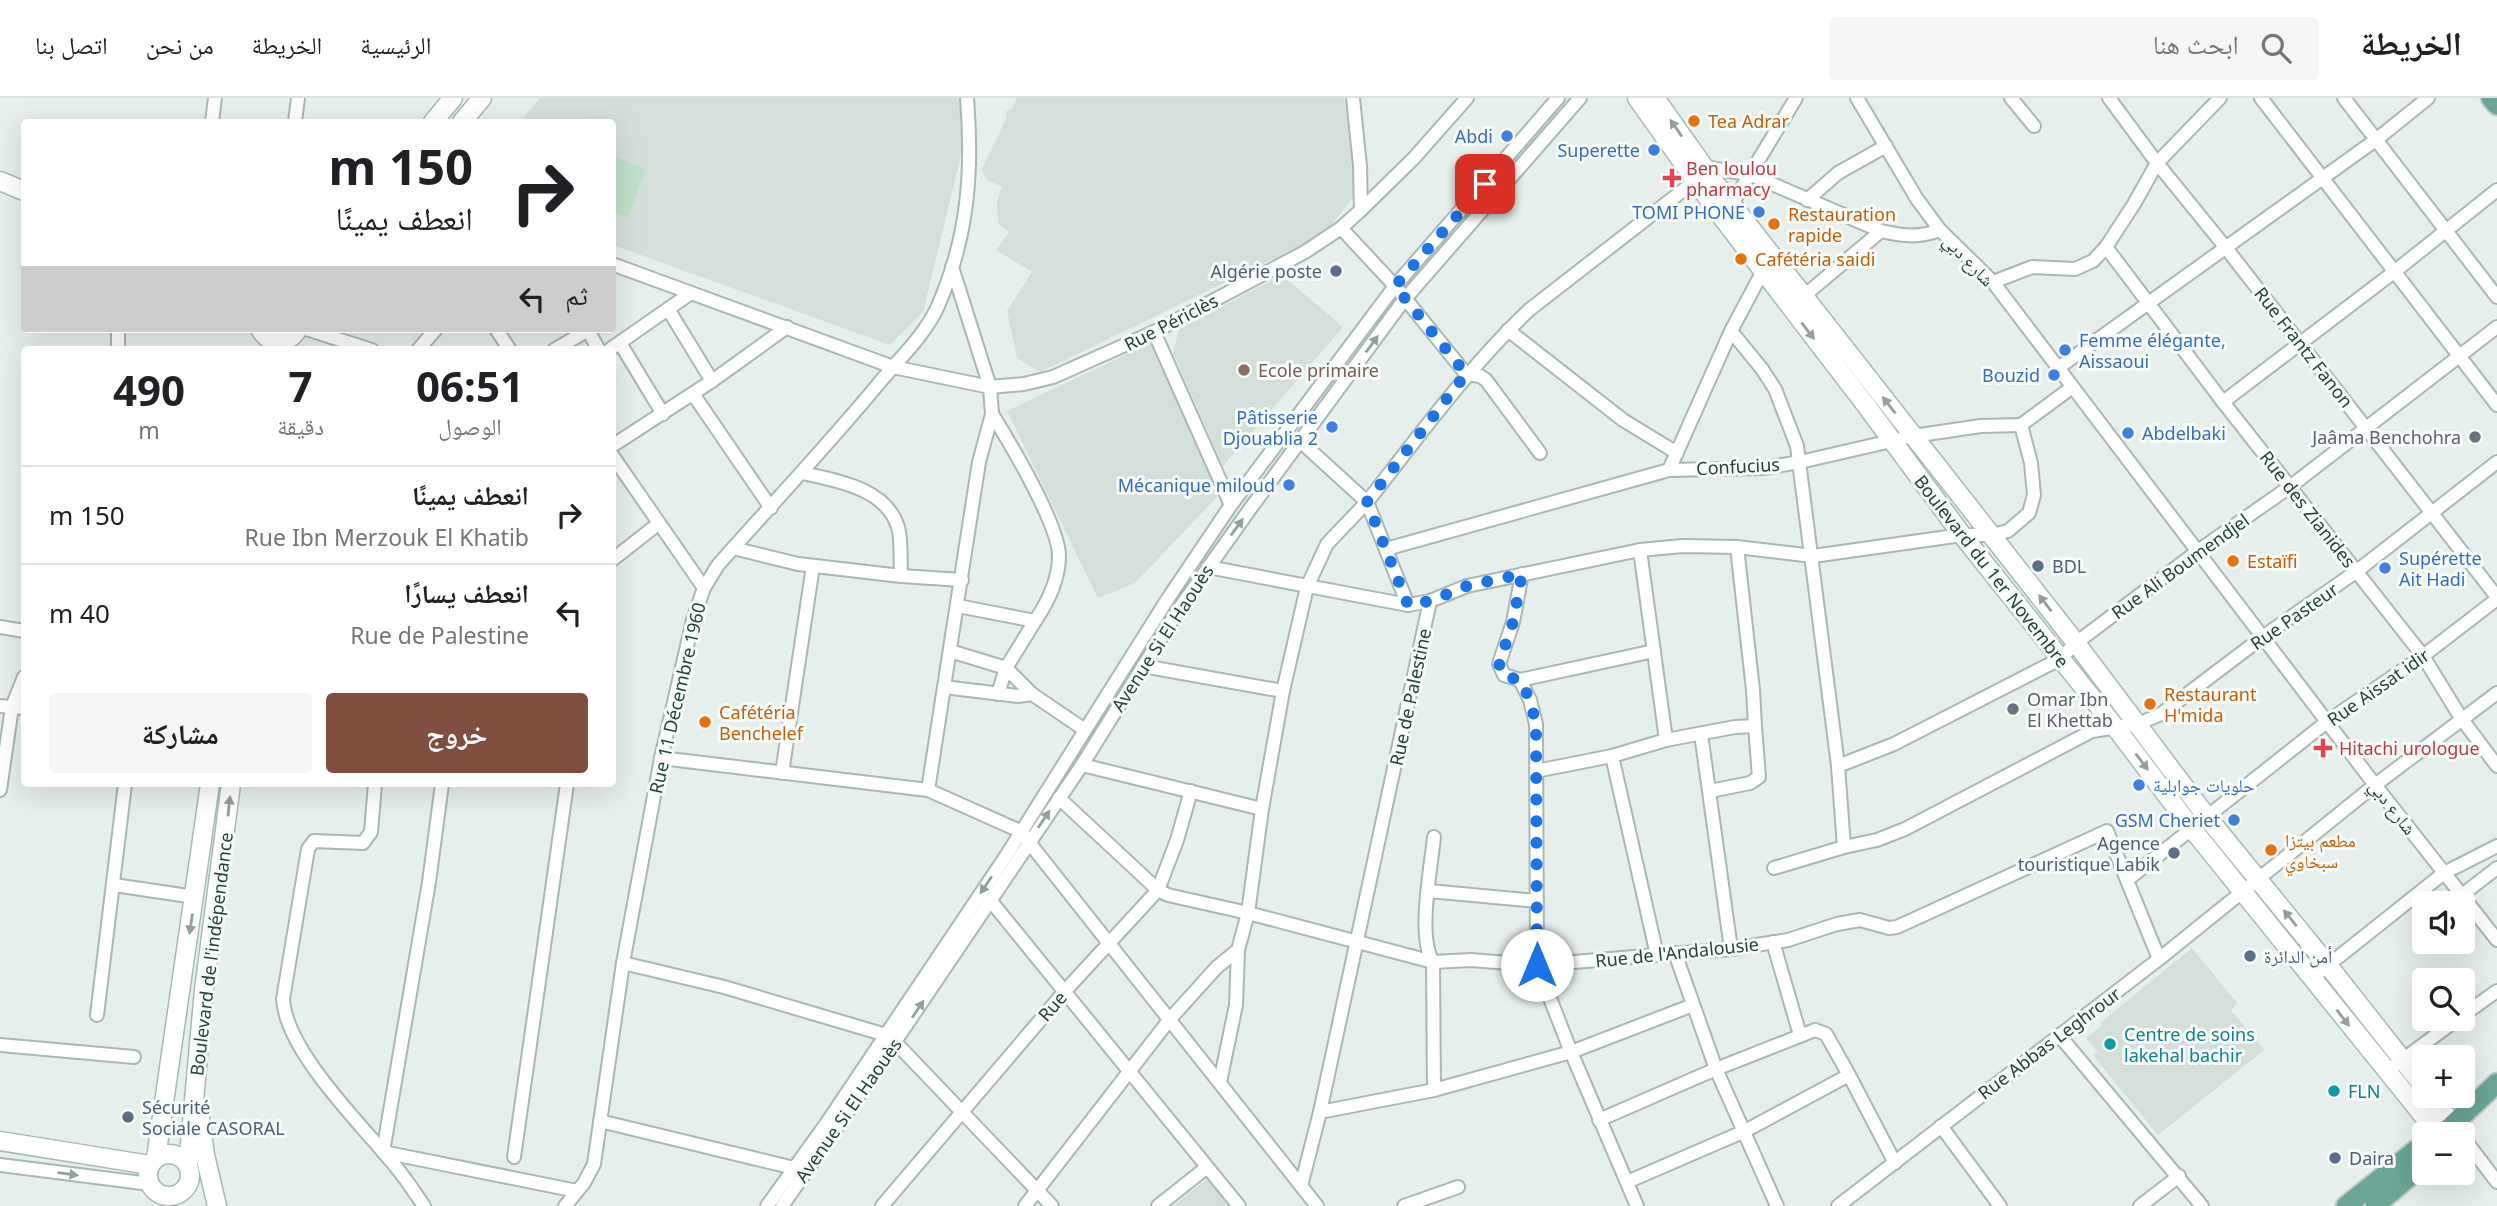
<!DOCTYPE html>
<html lang="ar">
<meta charset="utf-8">
<style>
body{margin:0;font-family:"Noto Sans","Noto Naskh Arabic",sans-serif;background:#f6f6f6;color:#202124;direction:rtl;height:100vh;display:flex;flex-direction:column;font-size:26px;white-space:nowrap}
*{box-sizing:border-box;margin:0}
p{font-size:23px;color:#757577}
.icon{flex:none;width:38px;height:38px;fill:none;stroke:currentColor;stroke-width:2;stroke-linecap:round;stroke-linejoin:round}
.map{position:relative;flex:1;overflow:hidden;direction:ltr}
.details{position:absolute;left:21px;top:248px;width:595px;height:441px;display:flex;flex-direction:column;background:#fff;border-radius:7px;box-shadow:0 7px 28px #0002;direction:rtl}
.details>*{flex:none}
.guide{position:absolute;left:21px;top:21px;width:595px;height:214px;border-radius:7px;box-shadow:0 7px 28px #0002;direction:rtl;background:#fff;color:#202124;overflow:hidden}
.fabs{position:absolute;left:2412px;top:793px;display:grid;gap:14px}
.fabs a{display:grid;place-items:center;width:63px;height:63px;border-radius:7px;background:#fff;box-shadow:0 7px 28px #0002;font-size:35px}
.pin{position:absolute;display:grid;place-items:center;width:60px;height:60px;color:#fff;margin:-30px;border-radius:14px;box-shadow:0 4px 10px #0006}
.me{position:absolute;width:77px;margin:-38px;rotate:0deg;stroke-linejoin:round;filter:drop-shadow(0 0 5px #0008)}
.turn{display:flex;align-items:center;gap:24px;height:147px;padding:0 28px;font-size:32px}
.turn .icon{width:91px;height:91px;stroke-width:2.5}
.turn b{display:block;font-size:49px;line-height:60px}
.then{display:flex;align-items:center;height:66px;padding:0 28px;background:#0003;gap:14px;font-size:26px}
.eta{display:flex;justify-content:space-evenly;align-items:center;height:119px;text-align:center}
.eta b{font-size:42px;font-weight:700;line-height:49px}
.cta{display:flex;gap:14px;margin-top:auto;padding:14px 28px}
.cta a{flex:1;height:80px;border-radius:7px;background:#7f4e3f;color:#fff;font-size:28px;font-weight:700;line-height:80px;text-align:center}
.cta a+a{background:#f6f6f6;color:#202124}
ul{padding:0;list-style:none}
li{display:flex;align-items:center;gap:21px;height:98px;padding:0 28px;border-top:2px solid #e0e0e0}
li div{flex:1}
li b{display:block;font-size:26px}
li em{font-style:normal}
header{display:flex;align-items:center;gap:42px;box-sizing:border-box;height:98px;padding:0 35px;background:#fff;border-bottom:2px solid #e0e0e0}
header strong{font-size:33px}
nav{display:flex;gap:38px;margin-inline-start:auto;font-size:24px}
.search{width:490px;height:63px;background:#f6f6f6;display:flex;align-items:center;gap:18px;box-sizing:border-box;padding:0 24px;border-radius:7px;color:#757577;font-size:26px}
.map>svg:first-child{display:block}
</style>
<header>
<strong>الخريطة</strong>
<div class="search"><svg class="icon" aria-label="search" viewBox="0 0 24 24"><circle cx="10" cy="10" r="6"/><path d="M15 15l6 6"/></svg>ابحث هنا</div>
<nav><a>الرئيسية</a><a>الخريطة</a><a>من نحن</a><a>اتصل بنا</a></nav>
</header>
<div class="map">
<svg width="2497" height="1108" viewBox="0 0 2497 1108">
<rect width="100%" height="100%" fill="#e6efeb"/>
<!-- built -->
<g fill="#d4dfda">
<polygon points="540,0 959,0 963,49 923,214 890,247 613,147 612,24 522,24 523,20"/>
<polygon points="1017,0 1344,0 1357,95 1323,137 1040,274 1017,260 1007,213 1032,174 996,152 1009,134 998,126 997,102 1002,89 987,82 982,71 1006,21 1006,13 1011,12"/>
<polygon points="1282,177 1343,229 1223,368 1173,255 1179,231"/>
<polygon points="1150,245 1221,395 1135,485 1098,500 1007,313"/>
<polygon points="2192,850 2237,905 2231,912 2264,952 2158,1037 2093,957 2097,953 2086,940 2102,928 2100,925"/>
<polygon points="1210,1079 1232,1108 1173,1108"/>
</g>
<!-- green -->
<polygon fill="#bfe0c8" points="613,58 646,71 628,120 613,114"/>
<g fill="none" stroke-linecap="round" stroke-linejoin="round">
<defs>
<g id="street">
<polyline points="1857,0 1917,101 1940,132"/>
<polyline points="2011,0 2034,28"/>
<polyline points="2109,0 2157,65 2226,150 2497,499"/>
<polyline points="2261,0 2497,307"/>
<polyline points="2344,0 2497,199"/>
<polyline points="212,24 215,0"/>
<polyline points="295,24 298,0"/>
<polyline points="1807,102 1838,75 1886,48"/>
<polyline points="1732,106 1796,0"/>
<polyline points="1361,112 1414,60 1467,0"/>
<polyline points="1341,130 1395,188 1466,276 1480,278 1486,282 1540,355"/>
<polyline points="2106,149 2223,304 2423,558 2461,620 2497,668"/>
<polyline points="612,166 893,269 990,289 1024,286 1053,279 1154,234 1305,154 1341,130 1361,112 1360,68 1353,0"/>
<polyline points="1765,169 1731,233 1669,372 1763,370 1800,364 1913,338 1981,328 2021,327 2071,290"/>
<polyline points="1993,184 2032,169 2075,171 2093,163 2106,149 2134,106 2157,65 2220,0"/>
<polyline points="1798,203 1881,133"/>
<polyline points="668,211 712,283"/>
<polyline points="118,231 118,252"/>
<polyline points="306,231 372,252"/>
<polyline points="496,231 510,252"/>
<polyline points="587,231 599,252"/>
<polyline points="1508,232 1623,322 1677,355"/>
<polyline points="1731,233 1762,271 1775,291 1797,348 1838,668 1844,749 1877,742 1905,731 2092,633 2138,626 2161,616 2264,538 2357,473 2497,364"/>
<polyline points="1154,234 1231,407"/>
<polyline points="620,245 663,316"/>
<polyline points="418,252 436,231"/>
<polyline points="554,252 588,232"/>
<polyline points="609,252 691,195"/>
<polyline points="2058,270 2377,41 2428,0"/>
<polyline points="693,296 771,410"/>
<polyline points="2223,304 2394,174 2497,92"/>
<polyline points="612,348 712,283 787,229"/>
<polyline points="612,357 704,490"/>
<path d="M802,375C835,382 886,390 898,429C902,443 900,463 901,478"/>
<polyline points="733,450 798,466 901,478 962,482"/>
<polyline points="1386,451 1669,372"/>
<polyline points="1640,452 1666,642"/>
<polyline points="612,462 658,426"/>
<polyline points="1208,469 1408,507"/>
<polyline points="1522,476 1513,524 1499,566 1504,577 1520,582 1530,602 1536,626 1537,867 1571,954 1637,1108"/>
<path d="M1430,503L1408,507L1367,404C1419,338 1468,270 1529,212L1695,83L1703,69L1749,76L1881,133C1902,138 1919,140 1940,132L1993,184L2375,687L2497,842"/>
<path d="M958,508L1035,523C1048,504 1059,481 1059,458C1059,427 1010,345 992,316"/>
<polyline points="0,529 24,533"/>
<polyline points="950,553 1006,570 1032,596 1085,632"/>
<polyline points="1143,568 1283,593"/>
<polyline points="1520,582 1654,553"/>
<polyline points="944,589 1018,598 1032,596"/>
<polyline points="998,596 1006,570 1035,523"/>
<polyline points="0,608 24,610"/>
<polyline points="1701,636 1731,851"/>
<polyline points="1612,658 1657,857"/>
<polyline points="661,660 928,692 1020,733 1317,1108"/>
<polyline points="1082,667 1262,711"/>
<polyline points="1838,668 1894,646 2060,561 2076,545 2198,453 2291,388 2497,229"/>
<polyline points="1536,673 1612,658 1666,642 1735,629 1755,628 1753,592 1737,449"/>
<polyline points="782,675 813,468"/>
<path d="M375,686L371,734L363,745L314,743L308,751L283,901C286,954 363,1028 396,1069C406,1081 415,1095 424,1108"/>
<polyline points="442,686 429,784 383,1054 577,1093"/>
<polyline points="0,692 12,609 24,579"/>
<polyline points="928,692 979,364 992,316 990,289 952,169"/>
<polyline points="1710,693 1750,685 1759,679 1755,628"/>
<polyline points="1059,700 1158,792 1168,797 1248,815 1433,864 1470,862 1537,867 1731,851 1788,842 1837,826 1860,822 1889,830 1897,829 2107,733 2159,861"/>
<polyline points="1774,770 1844,749"/>
<polyline points="2127,782 2328,623 2423,558 2497,501"/>
<polyline points="114,787 195,799"/>
<polyline points="1429,793 1537,803"/>
<polyline points="2462,797 2497,770"/>
<polyline points="990,802 1239,1108"/>
<polyline points="1773,844 1800,937"/>
<polyline points="1675,855 1716,971 1777,1108"/>
<polyline points="623,865 724,889 886,937 895,944 1052,1108"/>
<polyline points="2312,880 2444,775 2497,748"/>
<polyline points="97,917 125,686"/>
<polyline points="2462,918 2497,893"/>
<polyline points="2059,937 2202,1108"/>
<polyline points="0,947 134,959"/>
<polyline points="2386,974 2459,920"/>
<polyline points="1220,984 1236,907 1238,852 1248,815 1262,711 1283,593 1307,489 1327,446 1367,404 1299,342"/>
<path d="M1434,992L1433,864C1417,839 1431,770 1434,739"/>
<polyline points="1320,1014 1434,992 1571,954 1693,907"/>
<polyline points="1599,1022 1716,971 1815,932 1826,936 1849,977"/>
<polyline points="600,1023 794,1070"/>
<polyline points="1941,1028 2000,1108"/>
<polyline points="2462,1038 2497,1084"/>
<polyline points="514,1059 567,686"/>
<polyline points="0,1067 150,1086"/>
<polyline points="1627,1084 1745,1033 1849,977 1895,1065"/>
<polyline points="1301,1088 1320,1014 1430,503 1467,488 1640,452 1683,448 1737,449 1813,458 1962,437 1992,437 2008,433 2029,415 2034,397 2031,365 2021,327"/>
<path d="M565,1108L584,1085L594,1066L623,865L661,660L693,522L704,490L718,467C772,406 828,347 880,284C900,260 925,237 938,208C968,139 973,74 967,0"/>
<polyline points="767,1108 826,1026 1008,755 1167,502 1231,407 1395,188 1558,0"/>
<polyline points="782,1108 834,1034 1082,667 1179,511 1250,411 1404,202 1580,0"/>
<polyline points="882,1108 1065,893 1158,792 1177,742 1191,693"/>
<polyline points="1025,1108 1170,921 1217,869 1238,852"/>
<polyline points="1158,1108 1206,1070"/>
<polyline points="1404,1108 1458,1089"/>
<polyline points="1838,1108 2159,861 2375,687 2497,595"/>
<polyline points="2140,1108 2179,1078"/>
</g>
<g id="secondary">
<polyline points="1637,0 1715,110 1865,306 1962,437 2116,630 2193,732 2438,1036"/>
<polyline points="1655,0 1719,90 2076,545 2207,719 2327,866 2424,989"/>
<polyline points="433,24 453,0"/>
<polyline points="462,24 482,0"/>
<polyline points="0,83 24,93"/>
<path d="M260,231C270,248 288,247 298,231"/>
<polyline points="2430,998 2453,1026"/>
<polyline points="200,1019 205,1057 217,1108"/>
<polyline points="0,1043 150,1067"/>
<circle cx="169" cy="1077" r="21"/>
<polyline points="156,1060 210,686"/>
<polyline points="188,1068 204,892 231,686"/>
</g>
<g id="primary">
<polyline points="2491,0 2497,7"/>
<polyline points="2443,1036 2497,985"/>
<polyline points="2346,1108 2416,1052 2424,1049"/>
<polyline points="2375,1108 2424,1066"/>
</g>
</defs>
<!-- street casing -->
<use href="#street" stroke="#a8b8b2" stroke-width="16"/>
<!-- secondary casing -->
<use href="#secondary" stroke="#a4bbb3" stroke-width="21"/>
<!-- primary casing -->
<use href="#primary" stroke="#c2cac8" stroke-width="23"/>
<!-- street -->
<use href="#street" stroke="#fff" stroke-width="12"/>
<!-- secondary -->
<use href="#secondary" stroke="#fff" stroke-width="18"/>
<!-- primary -->
<use href="#primary" stroke="#6aa596" stroke-width="19"/>
</g>
<!-- one-way arrows -->
<defs><path id="oneway-solid" d="M-6-.8H1V-3.2L6.5 0L1 3.2V.8H-6Z" transform="scale(1.75)"/></defs>
<g fill="#92a09c">
<use href="#oneway-solid" transform="translate(1676 30) rotate(-125)"/>
<use href="#oneway-solid" transform="translate(1808 233) rotate(52)"/>
<use href="#oneway-solid" transform="translate(1372 246) rotate(-54)"/>
<use href="#oneway-solid" transform="translate(1889 307) rotate(-128)"/>
<use href="#oneway-solid" transform="translate(1237 429) rotate(-54)"/>
<use href="#oneway-solid" transform="translate(2045 505) rotate(-128)"/>
<use href="#oneway-solid" transform="translate(2142 664) rotate(53)"/>
<use href="#oneway-solid" transform="translate(229 708) rotate(-84)"/>
<use href="#oneway-solid" transform="translate(1044 721) rotate(-56)"/>
<use href="#oneway-solid" transform="translate(986 787) rotate(124)"/>
<use href="#oneway-solid" transform="translate(2290 820) rotate(-129)"/>
<use href="#oneway-solid" transform="translate(191 826) rotate(98)"/>
<use href="#oneway-solid" transform="translate(918 911) rotate(-56)"/>
<use href="#oneway-solid" transform="translate(2343 920) rotate(52)"/>
<use href="#oneway-solid" transform="translate(68 1076) rotate(7)"/>
</g>
<g fill="none" stroke-linecap="round" stroke-linejoin="round">
<!-- route -->
<polyline stroke="#1a73e8" stroke-width="12" stroke-dasharray="0 21.6" points="1485,86 1395,188 1466,276 1367,404 1408,507 1430,503 1467,488 1522,476 1513,524 1499,566 1504,578 1520,582 1530,602 1536,626 1537,867"/>
</g>
<!-- markers -->
<g fill="#e8710a" stroke="#f7fbf9" stroke-width="2.5">
<circle cx="1694" cy="23" r="7"/>
<circle cx="1774" cy="126" r="7"/>
<circle cx="1741" cy="161" r="7"/>
<circle cx="2233" cy="463" r="7"/>
<circle cx="2150" cy="606" r="7"/>
<circle cx="705" cy="624" r="7"/>
<circle cx="2271" cy="752" r="7"/>
</g>
<g fill="#3f7fe0" stroke="#f7fbf9" stroke-width="2.5">
<circle cx="1507" cy="38" r="7"/>
<circle cx="1654" cy="52" r="7"/>
<circle cx="1759" cy="114" r="7"/>
<circle cx="2065" cy="252" r="7"/>
<circle cx="2054" cy="277" r="7"/>
<circle cx="1332" cy="329" r="7"/>
<circle cx="2128" cy="335" r="7"/>
<circle cx="1289" cy="387" r="7"/>
<circle cx="2385" cy="470" r="7"/>
<circle cx="2139" cy="687" r="7"/>
<circle cx="2234" cy="722" r="7"/>
</g>
<g fill="#e0444e" stroke="#f7fbf9" stroke-width="2.5">
<path d="M1668.5 69.5h7v7h7v7h-7v7h-7v-7h-7v-7h7z"/>
<path d="M2319.5 639.5h7v7h7v7h-7v7h-7v-7h-7v-7h7z"/>
</g>
<g fill="#5c6f8a" stroke="#f7fbf9" stroke-width="2.5">
<circle cx="1336" cy="173" r="7"/>
<circle cx="2038" cy="468" r="7"/>
<circle cx="2174" cy="755" r="7"/>
<circle cx="2250" cy="858" r="7"/>
<circle cx="128" cy="1019" r="7"/>
<circle cx="2335" cy="1060" r="7"/>
</g>
<circle fill="#8d6e63" stroke="#f7fbf9" stroke-width="2.5" cx="1244" cy="272" r="7"/>
<g fill="#6b7280" stroke="#f7fbf9" stroke-width="2.5">
<circle cx="2475" cy="339" r="7"/>
<circle cx="2013" cy="611" r="7"/>
</g>
<g fill="#0f9aa8" stroke="#f7fbf9" stroke-width="2.5">
<circle cx="2110" cy="946" r="7"/>
<circle cx="2334" cy="993" r="7"/>
</g>
<g text-anchor="middle" dominant-baseline="central" stroke-width="6" stroke-linejoin="round" paint-order="stroke">
<!-- food labels -->
<g font-size="18" fill="#c56008" stroke="#f7fbf9" text-anchor="start">
<text x="1708" y="23">Tea Adrar</text>
<text x="1788" y="116">Restauration<tspan x="1788" dy="21">rapide</tspan></text>
<text x="1755" y="161">Cafétéria saidi</text>
<text x="2247" y="463">Estaïfi</text>
<text x="2164" y="596">Restaurant<tspan x="2164" dy="21">H'mida</tspan></text>
<text x="719" y="614">Cafétéria<tspan x="719" dy="21">Benchelef</tspan></text>
<text x="2285" y="742">مطعم بيتزا<tspan x="2285" dy="21">سبخاوي</tspan></text>
</g>
<!-- shop labels -->
<g font-size="18" fill="#366cbe" stroke="#f7fbf9" text-anchor="end">
<text x="1493" y="38">Abdi</text>
<text x="1640" y="52">Superette</text>
<text x="1745" y="114">TOMI PHONE</text>
<text x="2079" y="242" text-anchor="start">Femme élégante,<tspan x="2079" dy="21">Aissaoui</tspan></text>
<text x="2040" y="277">Bouzid</text>
<text x="1318" y="319">Pâtisserie<tspan x="1318" dy="21">Djouablia 2</tspan></text>
<text x="2142" y="335" text-anchor="start">Abdelbaki</text>
<text x="1275" y="387">Mécanique miloud</text>
<text x="2399" y="460" text-anchor="start">Supérette<tspan x="2399" dy="21">Ait Hadi</tspan></text>
<text x="2153" y="687" text-anchor="start">حلويات جوابلية</text>
<text x="2220" y="722">GSM Cheriet</text>
</g>
<!-- health labels -->
<g font-size="18" fill="#be3a42" stroke="#f7fbf9" text-anchor="start">
<text x="1686" y="70">Ben loulou<tspan x="1686" dy="21">pharmacy</tspan></text>
<text x="2339" y="650">Hitachi urologue</text>
</g>
<!-- street labels -->
<g font-size="18" fill="#24423a" stroke="#f7fbf9">
<text transform="translate(1969 162) rotate(46)">شارع دبي</text>
<text transform="translate(1171 224) rotate(-27)">Rue Périclès</text>
<text transform="translate(2304 249) rotate(52)">Rue Frantz Fanon</text>
<text transform="translate(1738 368) rotate(-3)">Confucius</text>
<text transform="translate(2308 411) rotate(52)">Rue des Zianides</text>
<text transform="translate(2180 468) rotate(-36)">Rue Ali Boumendjel</text>
<text transform="translate(1992 473) rotate(52)">Boulevard du 1er Novembre</text>
<text transform="translate(2294 518) rotate(-35)">Rue Pasteur</text>
<text transform="translate(1162 540) rotate(-57)">Avenue Si El Haouès</text>
<text transform="translate(2378 589) rotate(-35)">Rue Aissat idir</text>
<text transform="translate(1410 599) rotate(-78)">Rue de Palestine</text>
<text transform="translate(677 600) rotate(-77)">Rue 11 Décembre 1960</text>
<text transform="translate(2393 709) rotate(52)">شارع دبي</text>
<text transform="translate(1677 854) rotate(-6)">Rue de l'Andalousie</text>
<text transform="translate(211 856) rotate(-83)">Boulevard de l'indépendance</text>
<text transform="translate(1052 908) rotate(-49)">Rue</text>
<text transform="translate(2049 945) rotate(-37)">Rue Abbas Leghrour</text>
<text transform="translate(848 1012) rotate(-55)">Avenue Si El Haouès</text>
</g>
<!-- service labels -->
<g font-size="18" fill="#4e5e75" stroke="#f7fbf9" text-anchor="start">
<text x="1322" y="173" text-anchor="end">Algérie poste</text>
<text x="2052" y="468">BDL</text>
<text x="2160" y="745" text-anchor="end">Agence<tspan x="2160" dy="21">touristique Labik</tspan></text>
<text x="2264" y="858">أمن الدائرة</text>
<text x="142" y="1009">Sécurité<tspan x="142" dy="21">Sociale CASORAL</tspan></text>
<text x="2349" y="1060">Daira</text>
</g>
<!-- education labels -->
<g font-size="18" fill="#785e54" stroke="#f7fbf9" text-anchor="start">
<text x="1258" y="272">Ecole primaire</text>
</g>
<!-- worship labels -->
<g font-size="18" fill="#5b616d" stroke="#f7fbf9" text-anchor="end">
<text x="2461" y="339">Jaâma Benchohra</text>
<text x="2027" y="601" text-anchor="start">Omar Ibn<tspan x="2027" dy="21">El Khettab</tspan></text>
</g>
<!-- culture labels -->
<g font-size="18" fill="#0d838f" stroke="#f7fbf9" text-anchor="start">
<text x="2124" y="936">Centre de soins<tspan x="2124" dy="21">lakehal bachir</tspan></text>
<text x="2348" y="993">FLN</text>
</g>
</g>
</svg>
<div class="fabs">
<a><svg class="icon" aria-label="sound" viewBox="0 0 24 24"><path d="M4 9h4l5-4v14l-5-4H4zM17 9q2 3 0 6"/></svg></a>
<a><svg class="icon" aria-label="search" viewBox="0 0 24 24"><circle cx="10" cy="10" r="6"/><path d="M15 15l6 6"/></svg></a>
<a>+</a>
<a>−</a>
</div>
<div class="pin" style="left:1485px;top:86px;background:#d93025"><svg class="icon" aria-label="arrive" viewBox="0 0 24 24"><path d="M6 21V4h12l-3 4 3 4H6"/></svg></div>
<svg class="me" style="left:1537px;top:867px" viewBox="-20 -20 40 40"><circle r="19" fill="#fff"/><path d="M0-13L10 11 0 6-10 11z" fill="#1a73e8"/></svg>
<div class="guide">
<div class="turn"><svg class="icon" aria-label="right" viewBox="0 0 24 24"><path d="M7 20v-9h11M14 6l5 5-5 5"/></svg><div><b>150 m</b>انعطف يمينًا</div></div>
<div class="then">ثم<svg class="icon" aria-label="left" viewBox="0 0 24 24"><path d="M17 20v-9H6M10 6l-5 5 5 5"/></svg></div>
</div>
<section class="details">
<div class="eta">
<div><b>06:51</b><p>الوصول</p></div>
<div><b>7</b><p>دقيقة</p></div>
<div><b>490</b><p>m</p></div>
</div>
<ul>
<li><svg class="icon" aria-label="right" viewBox="0 0 24 24"><path d="M7 20v-9h11M14 6l5 5-5 5"/></svg><div><b>انعطف يمينًا</b><p>Rue Ibn Merzouk El Khatib</p></div><em>150 m</em></li>
<li><svg class="icon" aria-label="left" viewBox="0 0 24 24"><path d="M17 20v-9H6M10 6l-5 5 5 5"/></svg><div><b>انعطف يسارًا</b><p>Rue de Palestine</p></div><em>40 m</em></li>
</ul>
<div class="cta"><a>خروج</a><a>مشاركة</a></div>
</section>
</div>
